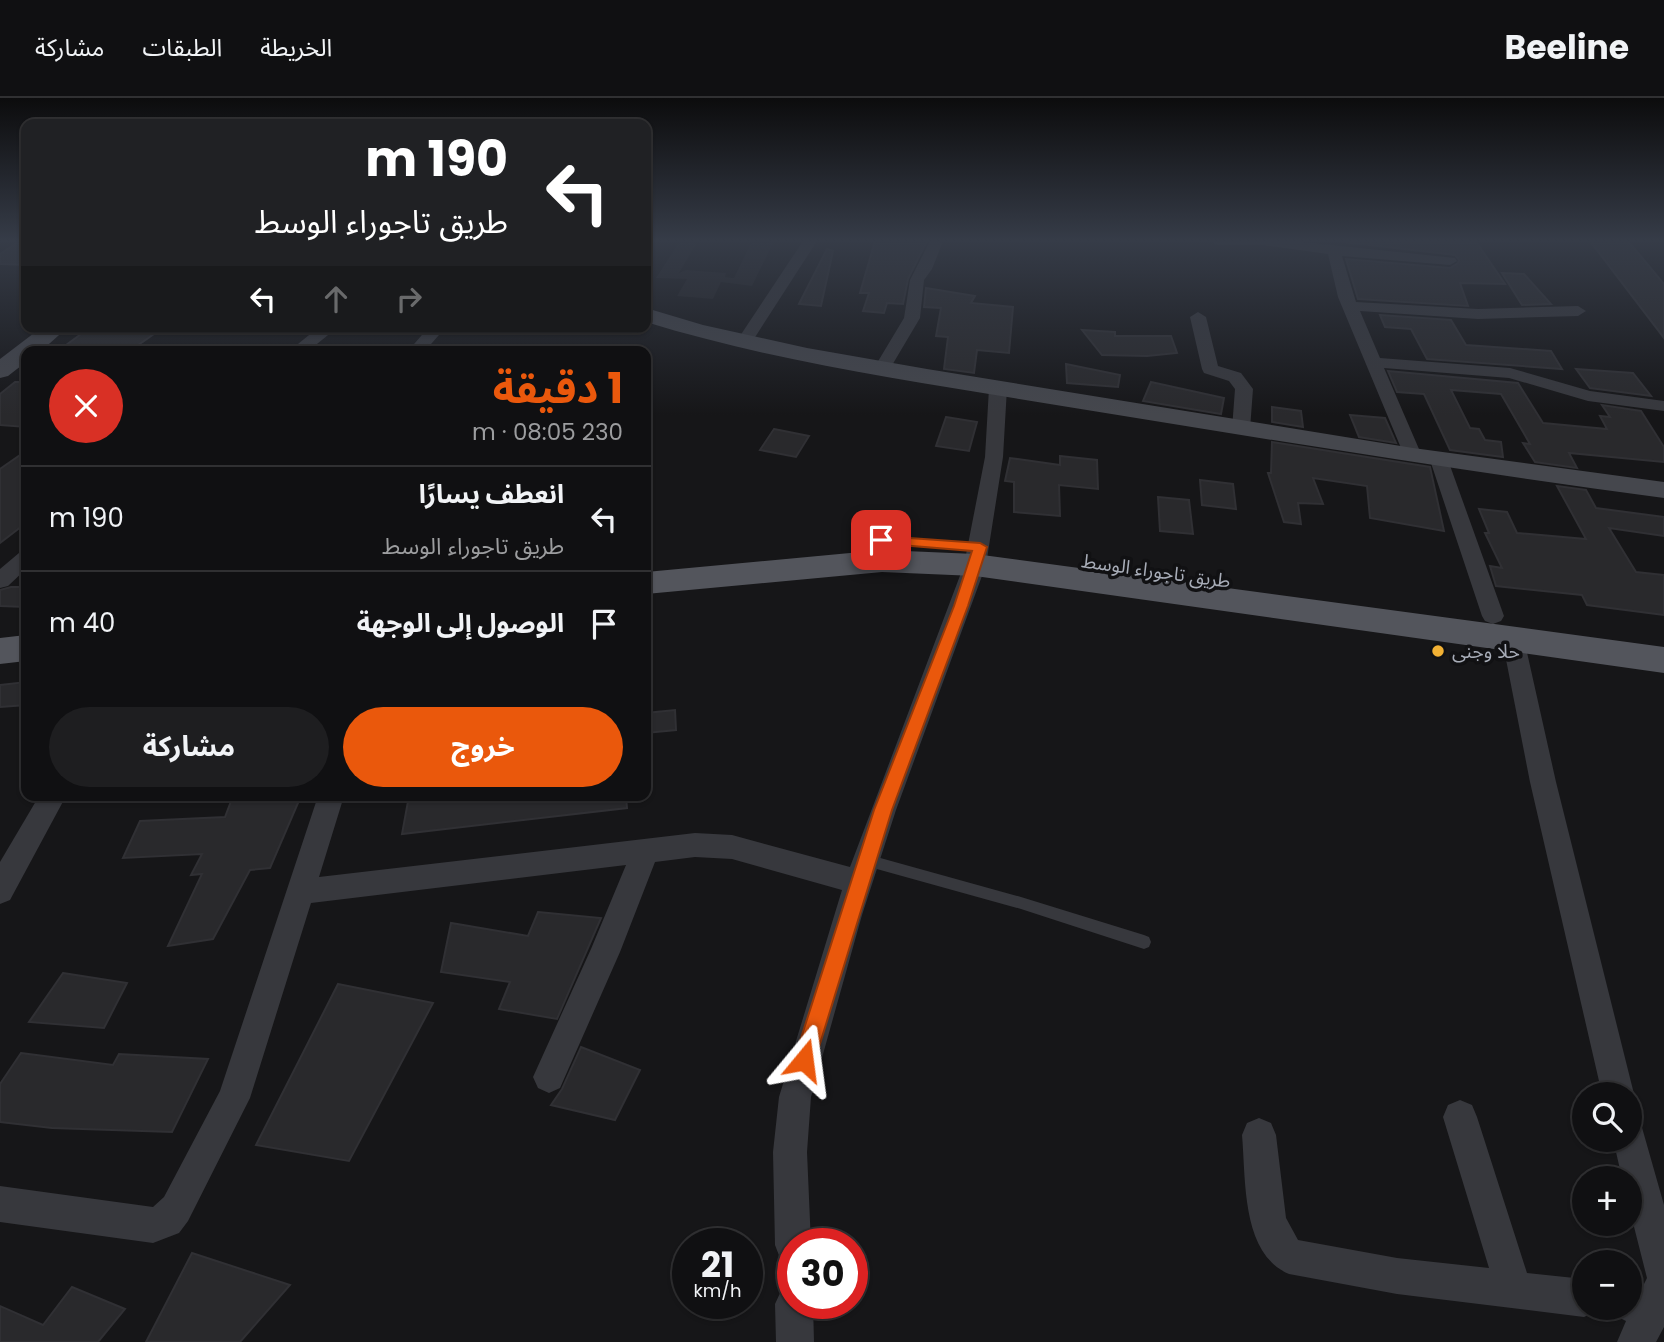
<!DOCTYPE html>
<html lang="ar">
<meta charset="utf-8">
<style>
body{margin:0;font-family:Poppins,"Noto Sans Arabic",sans-serif;background:#1e1e20;color:#f1f3f6;direction:rtl;height:100vh;display:flex;flex-direction:column;font-size:26px;white-space:nowrap}
*{box-sizing:border-box;margin:0}
p{font-size:23px;color:#9c9d9f}
.icon{flex:none;width:38px;height:38px;fill:none;stroke:currentColor;stroke-width:2;stroke-linecap:round;stroke-linejoin:round}
.map{position:relative;flex:1;overflow:hidden;direction:ltr}
.panel{position:absolute;left:21px;top:248px;width:630px;height:455px;display:flex;flex-direction:column;background:#101012;border-radius:14px;box-shadow:0 2px 5px #0004,0 0 0 2px #303032;direction:rtl}
.panel>*{flex:none}
.top-card{position:absolute;left:21px;top:21px;width:630px;height:214px;border-radius:14px;box-shadow:0 2px 5px #0004,0 0 0 2px #303032;direction:rtl;background:#202124;color:#fff;overflow:hidden}
.controls{position:absolute;left:1572px;top:984px;display:grid;gap:14px}
.controls a{display:grid;place-items:center;width:70px;height:70px;border-radius:50%;background:#101012;box-shadow:0 2px 5px #0004,0 0 0 2px #303032;font-size:35px}
.speed{position:absolute;left:672px;top:1130px;display:flex;gap:14px;font-size:35px;font-weight:700;text-align:center}
.speed>*{display:grid;place-content:center;width:91px;height:91px;border-radius:50%;background:#101012;box-shadow:0 2px 5px #0004,0 0 0 2px #303032;line-height:1}
.speed small{font-size:18px;font-weight:400}
.speed .limit{border:10px solid #d22;background:#fff;color:#111}
.pin{position:absolute;display:grid;place-items:center;width:60px;height:60px;color:#fff;margin:-30px;border-radius:14px;box-shadow:0 4px 10px #0006}
.me{position:absolute;width:77px;margin:-38px;rotate:16deg;stroke-linejoin:round;filter:drop-shadow(0 0 5px #0008)}
.turn{display:flex;align-items:center;gap:24px;height:147px;padding:0 28px;font-size:32px}
.turn .icon{width:91px;height:91px;stroke-width:2.5}
.turn b{display:block;font-size:49px;line-height:60px}
.lanes{display:flex;align-items:center;height:66px;padding:0 28px;background:#0003;justify-content:center;gap:35px;direction:ltr}
.lanes .off{opacity:.35}
.round{display:grid;place-items:center;flex:none;width:74px;height:74px;border-radius:37px;background:#1e1e20}
.overview{display:flex;align-items:center;justify-content:space-between;height:119px;padding:0 28px}
h1{font-size:42px;font-weight:700;line-height:52px;color:#ea580c}
.primary-button{display:flex;gap:14px;margin-top:auto;padding:14px 28px}
.primary-button a{flex:1;height:80px;border-radius:42px;background:#ea580c;color:#fff;font-size:28px;font-weight:700;line-height:80px;text-align:center}
.primary-button a+a{background:#1e1e20;color:#f1f3f6}
ul{padding:0;list-style:none}
li{display:flex;align-items:center;gap:21px;height:105px;padding:0 28px;border-top:2px solid #303032}
li div{flex:1}
li b{display:block;font-size:26px}
li em{font-style:normal}
header{display:flex;align-items:center;gap:42px;box-sizing:border-box;height:98px;padding:0 35px;background:#101012;border-bottom:2px solid #303032}
header strong{font-size:33px}
nav{display:flex;gap:38px;margin-inline-start:auto;font-size:24px}
.map>svg:first-child{display:block}
</style>
<header>
<strong>Beeline</strong>
<nav><a>الخريطة</a><a>الطبقات</a><a>مشاركة</a></nav>
</header>
<div class="map">
<svg width="1664" height="1244" viewBox="0 0 1664 1244">
<rect width="100%" height="100%" fill="#161618"/>
<!-- built -->
<polygon fill="#222225" points="680,143 698,143 679,175 686,172 726,175 725,179 734,180 752,143 774,143 752,188 721,184 713,201 677,198 687,181 656,180"/>
<!-- building -->
<g fill="#29292c" stroke="#303034" stroke-width="2">
<polygon points="20,143 26,143 26,167 0,166 0,156"/>
<polygon points="875,143 927,143 908,181 903,206 887,205 884,215 863,213 869,195 860,195"/>
<polygon points="1335,143 1477,145 1505,186 1460,185 1468,208 1358,201 1346,161 1450,170 1458,165 1459,162 1455,157"/>
<polygon points="1590,143 1629,144 1664,186 1664,240"/>
<polygon points="827,151 833,153 821,208 799,206"/>
<polygon points="1502,175 1524,176 1551,206 1522,207"/>
<polygon points="926,190 975,198 971,205 1013,209 1009,255 977,252 974,275 944,271 948,239 936,238 941,210 924,209"/>
<polygon points="1380,217 1451,222 1466,247 1551,253 1562,271 1427,261 1411,231 1385,229"/>
<polygon points="82,229 164,229 131,252 62,250 81,236"/>
<polygon points="1082,232 1115,234 1115,238 1171,238 1177,255 1147,258 1102,257"/>
<polygon points="1066,266 1120,277 1118,289 1067,285"/>
<polygon points="1576,271 1633,275 1651,298 1590,290"/>
<polygon points="1388,273 1518,285 1543,325 1607,331 1600,318 1610,319 1602,307 1641,313 1664,349 1664,364 1569,355 1577,370 1535,364 1523,345 1530,346 1501,296 1451,292 1470,330 1479,331 1485,342 1501,344 1503,359 1450,352 1424,296 1397,294"/>
<polygon points="15,284 26,284 26,329 0,327 0,296"/>
<polygon points="1151,284 1224,300 1221,316 1143,303"/>
<polygon points="1272,309 1301,313 1303,329 1272,324"/>
<polygon points="1350,317 1385,320 1396,345 1359,339"/>
<polygon points="946,319 977,324 969,353 936,348"/>
<polygon points="774,331 809,338 796,359 760,352"/>
<polygon points="1272,344 1430,369 1444,433 1370,420 1367,388 1313,380 1323,406 1298,405 1301,426 1284,424 1268,375 1271,375"/>
<polygon points="26,353 26,425 0,445 0,371"/>
<polygon points="1060,358 1097,362 1098,391 1059,387 1060,418 1014,414 1014,384 1005,383 1010,360 1060,367"/>
<polygon points="1200,382 1233,386 1236,411 1202,407"/>
<polygon points="1557,388 1586,392 1596,410 1664,419 1664,438 1609,430 1636,474 1664,477 1664,517 1587,507 1582,497 1496,488 1490,468 1502,470 1485,435 1489,435 1479,411 1507,414 1517,435 1586,441"/>
<polygon points="1158,399 1189,402 1193,436 1160,433"/>
<polygon points="11,489 26,489 26,509 0,508 0,492"/>
<polygon points="26,584 26,607 0,609 0,587"/>
<polygon points="675,612 676,632 646,635 646,615"/>
<polygon points="233,698 301,698 270,770 250,772 213,841 168,848 202,776 191,777 202,756 123,760 140,723 225,719"/>
<polygon points="409,698 626,698 627,710 402,736"/>
<polygon points="538,814 601,820 557,921 499,911 510,884 441,874 451,825 528,838"/>
<polygon points="63,875 127,885 104,930 29,924"/>
<polygon points="338,886 433,905 349,1063 256,1047"/>
<polygon points="581,949 640,972 615,1022 551,1007 562,991"/>
<polygon points="21,955 113,967 119,956 208,961 172,1034 52,1030 0,1024 0,986"/>
<polygon points="192,1155 290,1187 240,1244 146,1244"/>
<polygon points="72,1189 125,1211 98,1244 0,1244 0,1208 43,1227"/>
</g>
<g fill="none" stroke-linecap="round" stroke-linejoin="round">
<!-- lane -->
<polygon fill="#37383d" fill-rule="evenodd" points="866,756 1021,799 1144,837 1149,839 1151,844 1149,849 1144,851 1021,811 866,768 861,766 859,762 861,758"/>
<!-- street -->
<g fill="#37383d" fill-rule="evenodd">
<polygon points="803,143 817,143 750,247 738,247 736,244"/>
<polygon points="930,143 940,143 942,146 932,171 924,182 920,220 888,274 876,274 874,270 904,220 910,182"/>
<polygon points="1210,143 1293,143 1455,160 1457,163 1450,167 1342,158 1356,204 1478,211 1578,208 1586,213 1578,218 1478,221 1360,213 1380,260 1510,270 1590,293 1664,303 1664,313 1588,303 1509,280 1384,270 1422,358 1420,362 1406,362 1338,199 1328,156 1262,147 1217,147"/>
<polygon points="1198,214 1206,219 1218,268 1241,275 1253,291 1250,331 1247,335 1235,335 1232,331 1235,291 1229,283 1204,275 1202,271 1190,219"/>
<polygon points="319,229 338,229 307,254 288,254"/>
<polygon points="429,229 446,229 424,254 407,254"/>
<polygon points="998,285 1007,290 1003,359 986,467 896,712 862,817 811,999 807,1054 811,1146 793,1146 793,1165 780,1160 775,1147 773,1054 779,999 842,792 732,761 695,759 655,764 620,854 560,990 549,995 538,990 533,979 591,851 626,767 311,805 250,1000 188,1123 179,1135 153,1145 0,1124 0,1088 153,1109 164,1099 220,993 318,698 344,698 319,779 695,735 732,737 850,769 964,467 985,359 989,290"/>
<polygon points="1439,356 1448,362 1504,518 1501,523 1493,526 1485,523 1482,518 1430,362"/>
<polygon points="26,453 26,471 8,488 0,490 0,471 19,455"/>
<polygon points="1513,533 1521,535 1524,541 1556,684 1634,996 1629,1008 1629,996 1602,996 1530,684 1502,541 1505,535"/>
<polygon points="39,698 66,698 10,802 0,806 0,764"/>
<path d="M1460,1002L1472,1007L1477,1019L1527,1175L1584,1181V1209H1599L1597,1213L1584,1219L1397,1196L1289,1176C1241,1156 1246,1081 1242,1037L1247,1025L1259,1020L1271,1025L1276,1037L1286,1120L1298,1142L1397,1160L1489,1170L1443,1019L1448,1007Z"/>
<polygon points="1629,1021 1641,1026 1664,1107 1664,1229 1656,1244 1617,1244 1626,1223 1616,1218 1612,1209 1629,1209 1629,1186 1643,1188 1647,1180 1629,1109 1629,1080 1622,1080 1613,1041 1629,1041"/>
<polygon points="793,1188 793,1206 813,1206 814,1244 776,1244 775,1206 781,1193"/>
</g>
<!-- secondary -->
<g fill="#45474d" fill-rule="evenodd">
<path d="M646,210L703,227L807,250L927,271L1413,350L1664,384V400C1461,373 1259,340 1056,307C919,284 779,265 646,224Z"/>
<polygon points="42,229 68,229 40,254 26,254 26,264 8,278 0,280 0,261"/>
</g>
<!-- primary -->
<g fill="#53555c" fill-rule="evenodd">
<polygon points="882,452 975,456 1664,549 1664,575 975,478 882,474 646,496 646,474"/>
<polygon points="26,537 26,563 0,566 0,540"/>
</g>
</g>
<!-- sky -->
<linearGradient id="sky" x2="0" y2="1"><stop stop-color="#0c0c0d"/><stop offset="0.45" stop-color="#363c48"/><stop offset="1" stop-color="#363c48" stop-opacity="0"/></linearGradient>
<rect width="1664" height="317" fill="url(#sky)"/>
<!-- route -->
<polygon fill="#ea580c" stroke="#983908" stroke-width="2" points="881,438 980,445 987,449 968,508 892,712 815,962 812,970 804,973 797,970 794,962 874,712 954,508 972,453 876,445 876,439"/>
<!-- markers -->
<circle fill="#f2b134" stroke="#111113" stroke-width="2.5" cx="1438" cy="553" r="7"/>
<g text-anchor="middle" dominant-baseline="central" stroke-width="7" stroke-linejoin="round" paint-order="stroke">
<!-- street labels -->
<g font-size="19" fill="#a8adb8" stroke="#111113">
<text transform="translate(1156 473) rotate(8)">طريق تاجوراء الوسط</text>
</g>
<!-- poi labels -->
<g font-size="19" fill="#a8adb8" stroke="#111113" text-anchor="start">
<text x="1452" y="553">حلا وجنى</text>
</g>
</g>
</svg>
<div class="controls">
<a><svg class="icon" aria-label="search" viewBox="0 0 24 24"><circle cx="10" cy="10" r="6"/><path d="M15 15l6 6"/></svg></a>
<a>+</a>
<a>−</a>
</div>
<div class="speed"><div>21<small>km/h</small></div><div class="limit">30</div></div>
<div class="pin" style="left:881px;top:442px;background:#d93025"><svg class="icon" aria-label="arrive" viewBox="0 0 24 24"><path d="M6 21V4h12l-3 4 3 4H6"/></svg></div>
<svg class="me" style="left:804px;top:962px" viewBox="-20 -20 40 40"><path d="M0-17L14 15 0 8-14 15z" fill="#ea580c" stroke="#fff" stroke-width="4"/></svg>
<div class="top-card">
<div class="turn"><svg class="icon" aria-label="left" viewBox="0 0 24 24"><path d="M17 20v-9H6M10 6l-5 5 5 5"/></svg><div><b>190 m</b>طريق تاجوراء الوسط</div></div>
<div class="lanes"><svg class="icon" aria-label="left" viewBox="0 0 24 24"><path d="M17 20v-9H6M10 6l-5 5 5 5"/></svg><svg class="icon off" aria-label="ahead" viewBox="0 0 24 24"><path d="M12 20V5M6 11l6-6 6 6"/></svg><svg class="icon off" aria-label="right" viewBox="0 0 24 24"><path d="M7 20v-9h11M14 6l5 5-5 5"/></svg></div>
</div>
<section class="panel">
<div class="overview"><div><h1>1 دقيقة</h1><p>230 m · 08:05</p></div><a class="round" style="background:#d93025;color:#fff"><svg class="icon" aria-label="close" viewBox="0 0 24 24"><path d="M6 6l12 12M18 6L6 18"/></svg></a></div>
<ul>
<li><svg class="icon" aria-label="left" viewBox="0 0 24 24"><path d="M17 20v-9H6M10 6l-5 5 5 5"/></svg><div><b>انعطف يسارًا</b><p>طريق تاجوراء الوسط</p></div><em>190 m</em></li>
<li><svg class="icon" aria-label="arrive" viewBox="0 0 24 24"><path d="M6 21V4h12l-3 4 3 4H6"/></svg><div><b>الوصول إلى الوجهة</b></div><em>40 m</em></li>
</ul>
<div class="primary-button"><a>خروج</a><a>مشاركة</a></div>
</section>
</div>
